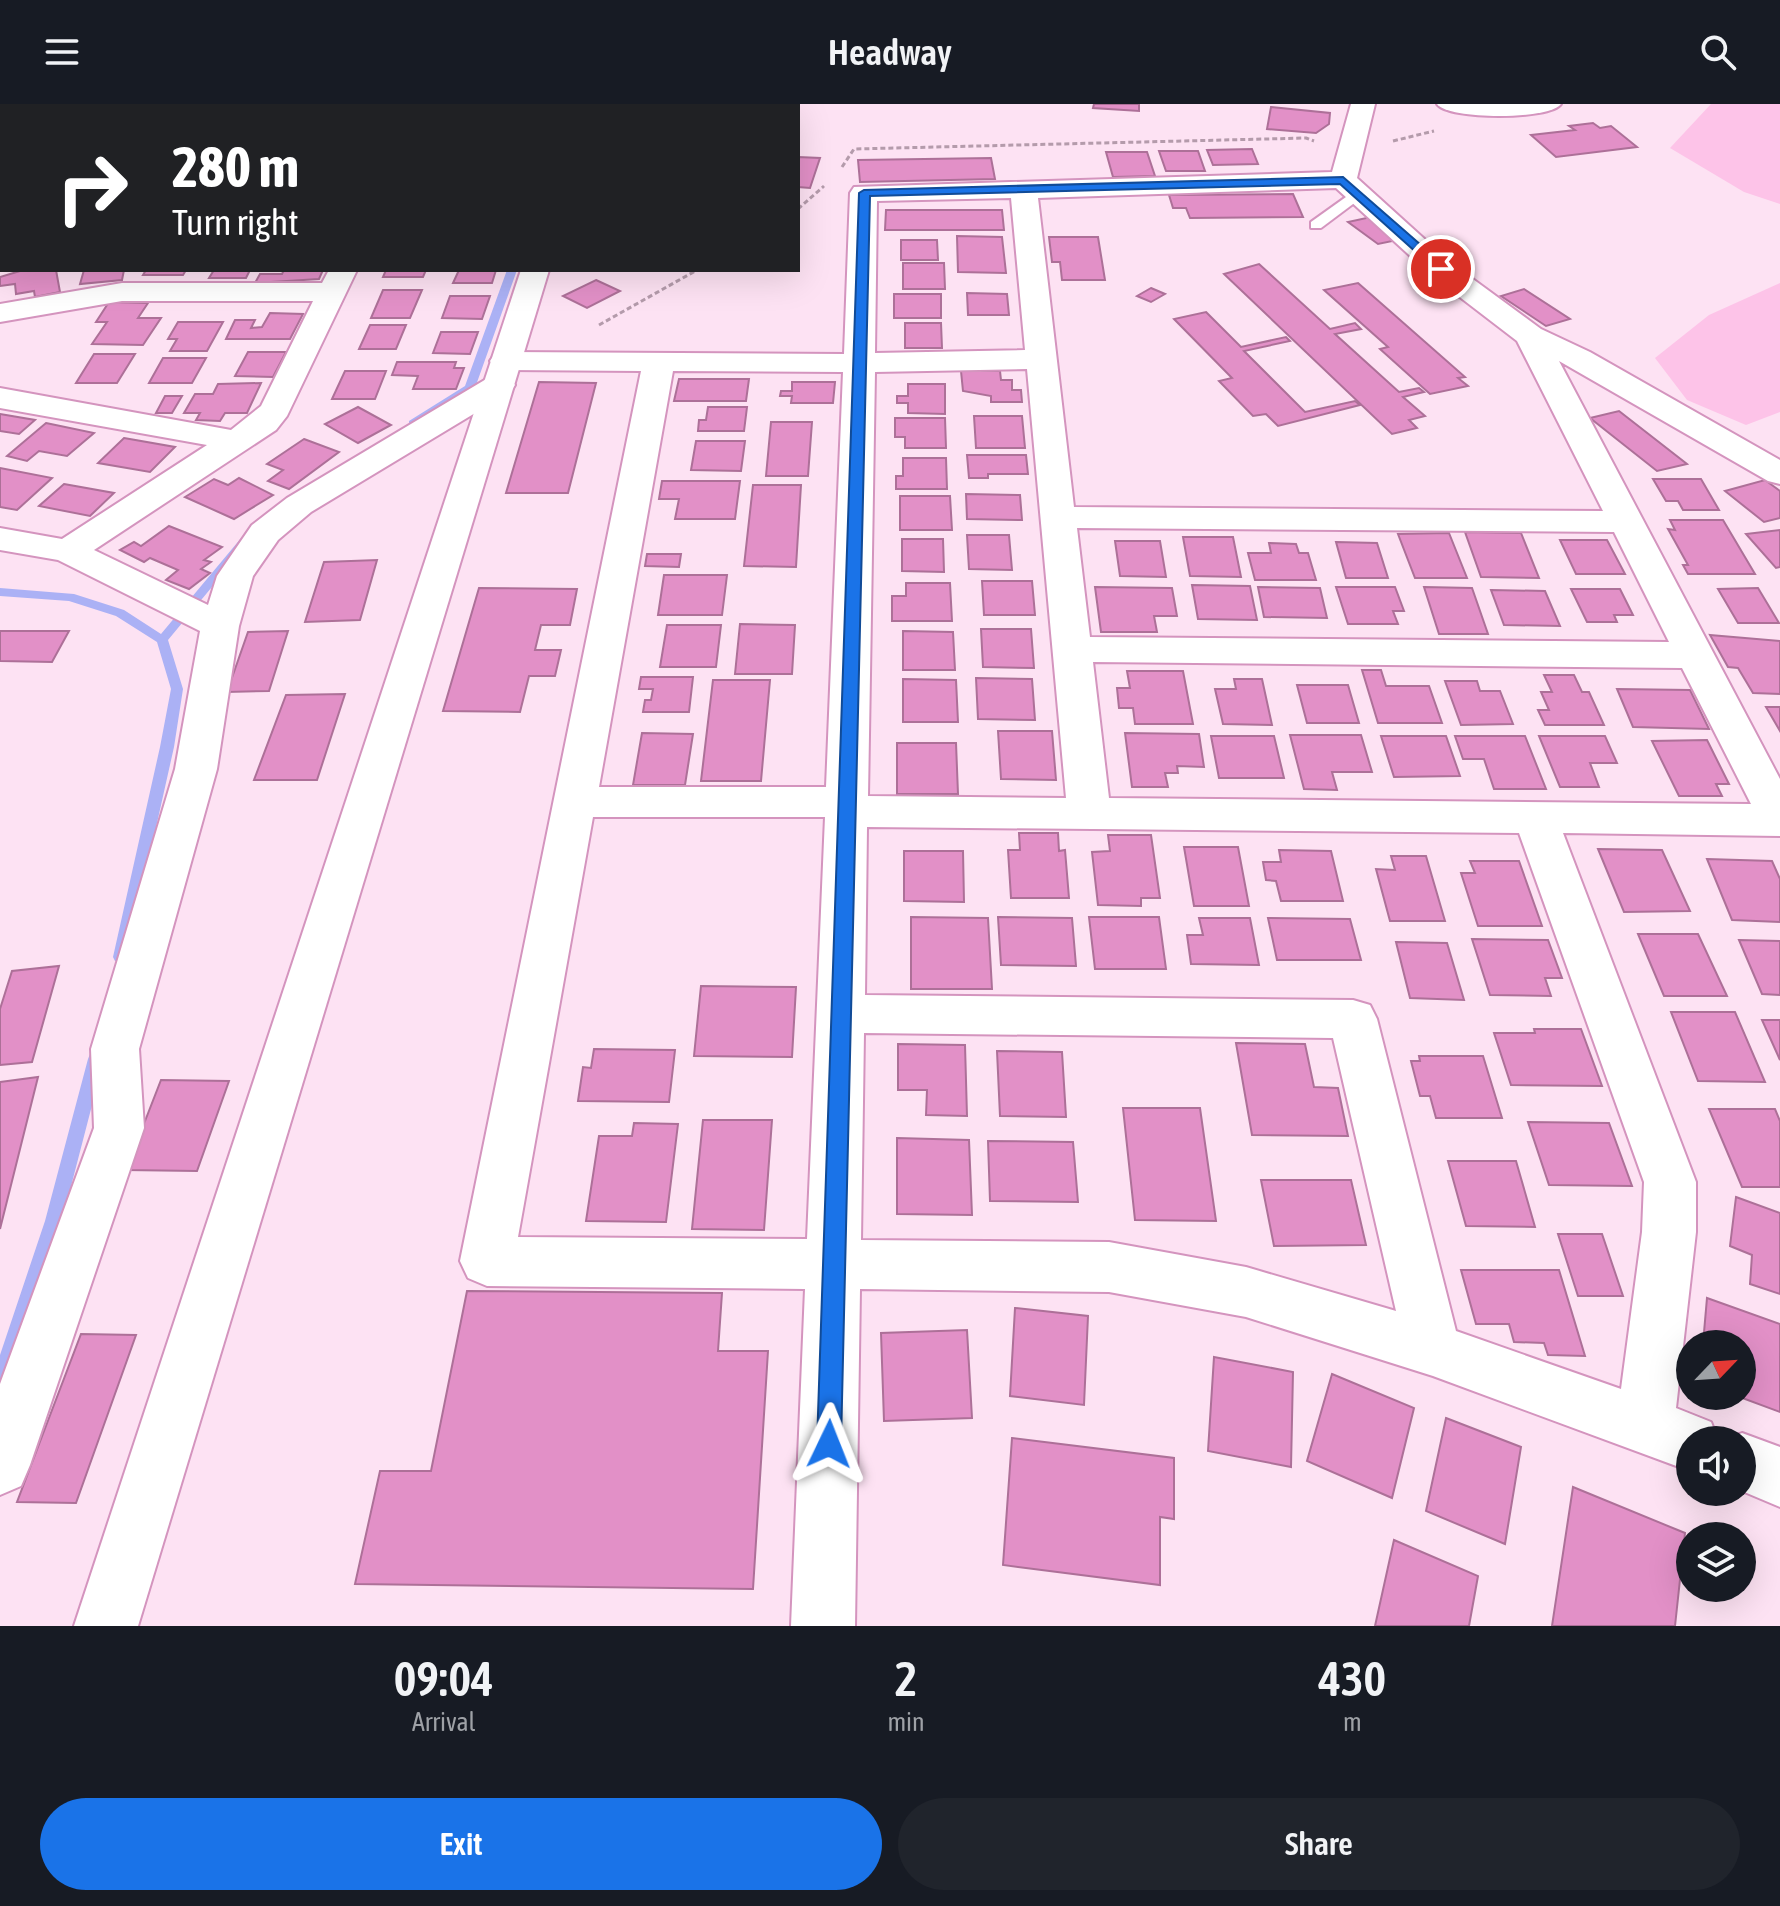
<!DOCTYPE html>
<style>
body{margin:0;font-family:"Asap Condensed",sans-serif;background:#20242c;color:#f1f3f6;height:100vh;display:flex;flex-direction:column;font-size:30px;white-space:nowrap}
*{box-sizing:border-box;margin:0}
p{font-size:26px;color:#9ea1a6}
.icon{flex:none;width:44px;height:44px;fill:none;stroke:currentColor;stroke-width:2;stroke-linecap:round;stroke-linejoin:round}
.map{position:relative;height:1522px;overflow:hidden}
.side{display:flex;flex-direction:column;background:#171b24;flex:1}
.side>*{flex:none}
.top-card{position:absolute;left:0px;top:0px;width:800px;height:168px;box-shadow:0 8px 32px #0002;background:#202124;color:#fff;overflow:hidden}
.needle{width:52px;rotate:65deg}
.tools{position:absolute;left:1676px;top:1226px;display:grid;gap:16px}
.tools a{display:grid;place-items:center;width:80px;height:80px;border-radius:50%;background:#171b24;box-shadow:0 8px 32px #0002;font-size:40px}
.pin{position:absolute;display:grid;place-items:center;width:68px;height:68px;color:#fff;margin:-34px;border:4px solid #fff;border-radius:50%;box-shadow:0 2px 8px #0007}
.me{position:absolute;width:88px;margin:-44px;rotate:2deg;stroke-linejoin:round;filter:drop-shadow(0 0 6px #0008)}
.turn{display:flex;align-items:center;gap:28px;height:168px;padding:0 40px;font-size:36px}
.turn .icon{width:104px;height:104px;stroke-width:2.5}
.turn b{display:block;font-size:56px;line-height:68px}
.eta{display:flex;justify-content:space-evenly;align-items:center;height:136px;text-align:center}
.eta b{font-size:48px;font-weight:600;line-height:56px}
.button{display:flex;gap:16px;margin-top:auto;padding:16px 40px}
.button a{flex:1;height:92px;border-radius:48px;background:#1a73e8;color:#fff;font-size:32px;font-weight:600;line-height:92px;text-align:center}
.button a+a{background:#20242c;color:#f1f3f6}
header{display:flex;justify-content:space-between;align-items:center;height:104px;padding:0 40px;background:#171b24;font-size:36px;font-weight:600}
.map>svg:first-child{display:block}
</style>
<header><svg class="icon" aria-label="menu" viewBox="0 0 24 24"><path d="M4 6h16M4 12h16M4 18h16"/></svg>Headway<svg class="icon" aria-label="search" viewBox="0 0 24 24"><circle cx="10" cy="10" r="6"/><path d="M15 15l6 6"/></svg></header>
<div class="map">
<svg width="1780" height="1522" viewBox="0 0 1780 1522">
<rect width="100%" height="100%" fill="#fde2f3"/>
<!-- green -->
<g fill="#fdc3e8">
<polygon points="1711,0 1780,0 1780,100 1744,88 1670,44"/>
<polygon points="1780,179 1780,308 1746,321 1687,296 1655,254 1709,211"/>
</g>
<g fill="none" stroke-linecap="round" stroke-linejoin="round">
<!-- stream -->
<g fill="#abb1f5" fill-rule="evenodd">
<rect x="566" y="0" width="8" height="2"/>
<polygon points="507,166 517,166 475,284 417,321 409,321 409,317 465,282"/>
<polygon points="251,426 255,427 255,431 168,536 183,585 174,643 127,853 125,857 115,857 113,853 160,643 171,585 157,538 116,512 69,497 0,492 0,484 74,490 124,506 161,530 247,427"/>
<polygon points="96,949 102,950 104,955 62,1117 6,1282 0,1285 0,1251 45,1117 88,955 90,950"/>
</g>
</g>
<!-- building -->
<g fill="#e290c7" stroke="#ad7098" stroke-width="2">
<polygon points="1094,0 1139,0 1139,7 1093,4"/>
<polygon points="1271,3 1330,9 1329,20 1316,29 1267,25"/>
<polygon points="1593,19 1600,24 1611,22 1637,43 1556,53 1531,31 1575,26 1569,22"/>
<polygon points="1252,45 1258,60 1213,61 1207,46"/>
<polygon points="1159,47 1198,47 1205,67 1166,67"/>
<polygon points="1106,48 1147,48 1155,72 1113,73"/>
<polygon points="798,53 820,54 810,84 798,83"/>
<polygon points="991,54 995,75 860,78 858,56"/>
<polygon points="1293,90 1303,113 1190,114 1186,104 1173,104 1169,91"/>
<polygon points="886,106 1002,106 1004,126 885,126"/>
<polygon points="1371,113 1402,135 1378,140 1348,118"/>
<polygon points="957,132 1002,133 1006,169 958,168"/>
<polygon points="1049,133 1098,133 1105,176 1062,176 1060,158 1052,158"/>
<polygon points="901,136 937,136 938,156 901,156"/>
<polygon points="903,159 944,159 945,185 903,185"/>
<polygon points="1259,160 1330,225 1355,219 1361,225 1335,230 1399,288 1419,284 1424,288 1403,293 1425,312 1409,316 1417,324 1392,330 1224,170"/>
<polygon points="56,166 60,188 35,193 34,187 16,190 15,180 0,182 0,173 20,167"/>
<polygon points="84,166 124,166 122,176 80,180"/>
<polygon points="146,166 186,166 183,171 143,171"/>
<polygon points="214,166 250,166 246,174 209,174"/>
<polygon points="284,166 323,166 319,175 255,179 260,170 282,170"/>
<polygon points="386,166 426,166 423,173 383,173"/>
<polygon points="459,166 496,166 492,179 453,179"/>
<polygon points="596,176 620,187 587,204 563,192"/>
<polygon points="1358,179 1465,273 1458,274 1468,282 1430,290 1380,245 1388,243 1324,186"/>
<polygon points="1151,184 1165,190 1151,198 1137,192"/>
<polygon points="1524,185 1570,215 1546,222 1501,192"/>
<polygon points="383,186 422,186 410,214 371,214"/>
<polygon points="967,189 1007,190 1009,211 968,211"/>
<rect x="894" y="190" width="47" height="24"/>
<polygon points="450,192 490,192 482,215 442,214"/>
<polygon points="109,198 148,199 138,214 161,214 143,241 92,240 107,218 96,218"/>
<polygon points="1206,208 1241,243 1286,233 1290,237 1244,247 1305,308 1355,297 1360,301 1278,322 1266,310 1253,312 1219,277 1232,274 1174,215"/>
<polygon points="270,209 303,210 290,235 226,235 235,216 255,216 251,224 262,223"/>
<polygon points="178,218 223,218 207,247 170,247 177,235 168,235"/>
<polygon points="905,219 941,219 942,244 905,244"/>
<polygon points="370,221 406,221 396,245 359,245"/>
<polygon points="441,228 478,228 470,250 433,249"/>
<polygon points="248,248 286,248 273,273 235,272"/>
<polygon points="94,250 135,250 117,279 76,279"/>
<polygon points="163,254 206,254 192,279 149,279"/>
<polygon points="397,258 456,258 454,264 464,264 456,285 413,285 418,272 392,271"/>
<polygon points="345,267 386,267 375,295 332,295"/>
<polygon points="961,267 1000,267 1001,276 1012,276 1012,286 1021,286 1022,298 991,298 991,292 963,287"/>
<polygon points="679,275 749,275 746,297 674,297"/>
<polygon points="539,278 596,279 568,389 506,389"/>
<polygon points="792,278 835,278 833,299 791,299 792,292 780,292 781,287 792,287"/>
<polygon points="261,279 247,309 225,309 220,317 196,316 200,309 184,309 195,290 213,290 218,280"/>
<polygon points="908,280 945,280 945,310 908,309 908,299 897,299 897,292 908,292"/>
<polygon points="165,292 182,292 172,309 156,309"/>
<polygon points="358,303 391,321 358,339 325,320"/>
<polygon points="708,303 747,303 744,327 698,327 699,316 706,316"/>
<polygon points="1619,307 1687,360 1657,367 1590,314"/>
<polygon points="0,310 35,316 19,330 0,327"/>
<polygon points="974,312 1022,312 1025,344 976,344"/>
<polygon points="895,314 945,314 946,344 905,344 905,333 895,333"/>
<polygon points="771,318 812,318 808,372 766,372"/>
<polygon points="46,319 94,329 67,352 39,347 27,357 7,352"/>
<polygon points="124,334 175,343 150,368 98,359"/>
<polygon points="304,335 339,348 289,385 268,377 283,366 267,360"/>
<polygon points="696,337 745,337 741,367 691,366"/>
<polygon points="967,351 1026,351 1028,370 988,370 988,374 969,374"/>
<polygon points="903,354 946,354 947,385 896,385 896,372 903,372"/>
<polygon points="0,364 52,374 17,406 0,403"/>
<polygon points="239,374 273,391 234,415 185,393 214,375 228,381"/>
<polygon points="1653,375 1701,375 1719,406 1683,406 1678,397 1666,397"/>
<polygon points="1765,376 1780,387 1780,414 1764,418 1725,387"/>
<polygon points="662,377 740,377 735,415 675,415 679,395 659,395"/>
<polygon points="64,380 114,389 90,412 39,402"/>
<polygon points="753,381 801,381 796,463 744,462"/>
<polygon points="966,390 1020,391 1022,416 967,415"/>
<polygon points="900,392 950,392 952,426 900,426"/>
<polygon points="1670,416 1723,416 1755,470 1688,470 1683,461 1688,461 1668,425 1675,426"/>
<polygon points="169,422 222,443 204,456 211,458 201,465 210,469 189,485 166,476 178,466 150,454 144,458 120,446 134,438 141,442"/>
<polygon points="1780,426 1780,463 1776,464 1746,430"/>
<polygon points="1465,428 1521,429 1539,474 1481,473"/>
<polygon points="1449,429 1467,474 1415,474 1398,430"/>
<polygon points="967,431 1009,431 1012,466 969,465"/>
<polygon points="1183,433 1233,433 1241,473 1190,472"/>
<polygon points="902,435 943,435 944,468 902,467"/>
<polygon points="1560,436 1607,436 1625,470 1576,470"/>
<polygon points="1115,437 1160,437 1166,473 1120,472"/>
<polygon points="1336,438 1377,439 1388,474 1346,474"/>
<polygon points="1269,439 1296,440 1299,449 1308,449 1316,476 1255,476 1248,449 1271,449"/>
<polygon points="647,450 681,450 679,463 645,462"/>
<polygon points="377,456 360,516 305,518 324,458"/>
<polygon points="664,471 727,471 722,511 658,511"/>
<polygon points="982,477 1032,477 1035,511 984,511"/>
<polygon points="906,479 950,479 952,517 892,517 892,492 906,492"/>
<polygon points="1192,481 1250,482 1257,516 1198,515"/>
<polygon points="1095,483 1172,484 1177,512 1154,512 1157,528 1101,528"/>
<polygon points="1258,483 1320,484 1327,514 1264,513"/>
<polygon points="1336,483 1395,483 1404,507 1393,507 1398,520 1348,520"/>
<polygon points="1424,483 1472,484 1488,530 1439,530"/>
<polygon points="479,484 577,485 570,521 541,521 535,546 561,546 555,572 529,572 520,608 443,607"/>
<polygon points="1758,484 1779,519 1738,519 1718,485"/>
<polygon points="1571,485 1620,485 1633,511 1614,511 1617,518 1587,518"/>
<polygon points="1491,486 1545,487 1560,522 1504,521"/>
<polygon points="740,520 795,521 792,570 735,570"/>
<polygon points="667,521 721,521 716,563 660,563"/>
<polygon points="981,525 1031,525 1034,564 983,563"/>
<polygon points="0,527 69,527 52,558 0,557"/>
<polygon points="288,527 269,587 227,588 248,528"/>
<polygon points="903,527 953,528 955,566 903,566"/>
<polygon points="1710,531 1780,537 1780,590 1753,589 1738,564 1728,563"/>
<polygon points="1362,566 1381,566 1386,582 1429,582 1442,619 1378,619"/>
<polygon points="1127,567 1183,567 1193,620 1135,620 1133,604 1119,604 1117,584 1130,584"/>
<polygon points="1544,571 1574,571 1582,588 1589,588 1604,621 1545,621 1538,606 1549,606 1541,588 1552,588"/>
<polygon points="641,573 693,573 689,608 643,608 645,596 651,596 653,585 639,585"/>
<polygon points="976,574 1032,575 1035,616 978,615"/>
<polygon points="903,575 956,576 958,618 903,618"/>
<polygon points="1234,575 1262,575 1272,621 1223,620 1215,585 1236,585"/>
<polygon points="713,576 770,576 761,677 701,677"/>
<polygon points="1445,577 1477,577 1480,587 1500,587 1513,620 1461,621"/>
<polygon points="1297,581 1348,581 1359,619 1307,619"/>
<polygon points="1617,585 1690,586 1709,625 1633,623"/>
<polygon points="345,590 317,676 254,676 286,591"/>
<polygon points="1766,603 1780,603 1780,627"/>
<polygon points="998,627 1052,627 1056,676 1001,675"/>
<polygon points="642,629 693,630 685,681 633,681"/>
<polygon points="1125,629 1199,630 1204,663 1177,662 1178,669 1165,669 1168,683 1132,683"/>
<polygon points="1290,631 1361,631 1372,668 1332,668 1337,686 1304,685"/>
<polygon points="1211,632 1274,632 1284,674 1219,674"/>
<polygon points="1381,632 1446,632 1460,672 1394,673"/>
<polygon points="1455,632 1525,632 1546,685 1494,685 1484,655 1463,655"/>
<polygon points="1539,632 1605,632 1617,659 1590,659 1599,683 1560,683"/>
<polygon points="1707,636 1729,680 1716,680 1722,692 1679,692 1652,637"/>
<polygon points="897,639 956,639 958,690 897,690"/>
<polygon points="1019,729 1058,729 1059,747 1065,746 1069,794 1011,794 1008,746 1020,746"/>
<polygon points="1108,731 1151,731 1160,794 1141,794 1141,802 1098,801 1092,748 1110,747"/>
<polygon points="1184,743 1238,743 1249,802 1194,802"/>
<polygon points="1598,745 1662,746 1690,807 1624,808"/>
<polygon points="1279,746 1331,747 1343,797 1281,797 1276,777 1266,776 1263,758 1281,758"/>
<polygon points="904,747 963,747 964,798 904,797"/>
<polygon points="1391,752 1426,752 1445,817 1390,817 1376,765 1395,766"/>
<polygon points="1707,755 1772,757 1780,775 1780,818 1732,816"/>
<polygon points="1470,757 1519,757 1542,822 1478,822 1461,769 1475,769"/>
<polygon points="911,813 988,814 992,885 911,885"/>
<polygon points="998,813 1072,814 1076,862 1001,861"/>
<polygon points="1089,813 1159,813 1166,865 1095,865"/>
<polygon points="1199,814 1250,814 1259,861 1191,860 1187,831 1203,831"/>
<polygon points="1268,814 1350,815 1361,856 1277,856"/>
<polygon points="1638,830 1698,830 1727,892 1664,892"/>
<polygon points="1472,835 1548,836 1562,874 1545,874 1551,892 1490,891"/>
<polygon points="1739,836 1780,837 1780,891 1762,890"/>
<polygon points="1396,838 1447,839 1464,896 1410,894"/>
<polygon points="59,862 32,958 0,961 0,905 12,867"/>
<polygon points="701,882 796,883 792,953 694,952"/>
<polygon points="1671,908 1735,908 1765,978 1698,977"/>
<polygon points="1762,916 1780,916 1780,956"/>
<polygon points="1534,925 1581,925 1602,982 1511,981 1494,929 1535,929"/>
<polygon points="1236,939 1305,940 1314,983 1338,984 1348,1032 1252,1031"/>
<polygon points="898,940 965,941 967,1012 926,1011 927,986 898,986"/>
<polygon points="594,945 675,946 669,998 578,997 583,963 591,964"/>
<polygon points="997,947 1062,948 1066,1013 1000,1012"/>
<polygon points="1419,952 1483,952 1502,1014 1436,1014 1430,992 1420,992 1411,957 1420,957"/>
<polygon points="38,973 0,1125 0,978"/>
<polygon points="161,976 229,977 197,1067 126,1066"/>
<polygon points="1123,1004 1200,1004 1216,1117 1135,1116"/>
<polygon points="1709,1005 1775,1005 1780,1017 1780,1083 1742,1083"/>
<polygon points="703,1016 772,1016 764,1126 692,1125"/>
<polygon points="1528,1018 1609,1019 1632,1082 1549,1081"/>
<polygon points="634,1019 678,1020 666,1118 586,1117 599,1032 632,1032"/>
<polygon points="897,1034 969,1036 972,1111 897,1110"/>
<polygon points="988,1037 1073,1038 1078,1098 990,1097"/>
<polygon points="1448,1057 1516,1057 1535,1123 1466,1122"/>
<polygon points="1261,1076 1351,1076 1366,1141 1274,1142"/>
<polygon points="1736,1093 1780,1109 1780,1190 1750,1180 1752,1151 1730,1142"/>
<polygon points="1558,1130 1602,1130 1623,1192 1578,1192"/>
<polygon points="1461,1166 1559,1166 1585,1252 1548,1251 1544,1239 1514,1238 1509,1220 1476,1220"/>
<polygon points="467,1187 722,1189 718,1247 768,1247 753,1485 355,1480 380,1367 431,1367"/>
<polygon points="1707,1194 1780,1220 1780,1308 1737,1292 1742,1292 1742,1240 1703,1240"/>
<polygon points="1015,1204 1088,1212 1084,1301 1010,1292"/>
<polygon points="967,1226 972,1314 884,1317 881,1229"/>
<polygon points="81,1230 136,1231 76,1399 17,1398"/>
<polygon points="1214,1253 1293,1268 1291,1363 1208,1347"/>
<polygon points="1332,1270 1414,1304 1392,1394 1307,1357"/>
<polygon points="1446,1314 1521,1343 1505,1440 1426,1407"/>
<polygon points="1012,1334 1174,1354 1174,1415 1160,1413 1160,1481 1003,1461"/>
<polygon points="1573,1383 1685,1429 1675,1522 1552,1522"/>
<polygon points="1394,1436 1478,1472 1469,1522 1375,1522"/>
</g>
<g fill="none" stroke-linecap="round" stroke-linejoin="round">
<defs>
<polygon id="lane" points="1353,88 1365,91 1321,124 1311,124 1311,118"/>
<g id="street">
<path d="M1351,0H1375L1357,74L1451,159L1541,225L1590,248L1780,356V380L1768,377L1559,257L1780,675V732L1563,729L1696,1078V1128L1676,1304L1711,1318L1718,1336H1690V1367L1433,1272L1246,1213L1109,1188L860,1185L855,1522H791L805,1185L487,1182L468,1174L460,1157L641,267L506,266L495,264L490,257L495,250L506,248L844,250L850,89L854,83L1332,68ZM1336,84L1431,171L1517,237L1603,407L1074,403L1038,94ZM1011,94L1025,246L875,249L877,97ZM1027,265L1066,694L868,692L875,268ZM673,267L843,268L826,683H599ZM1077,424L1614,428L1669,538L1090,533ZM1093,558L1682,564L1751,700L1109,694ZM593,713H825L807,1135L518,1133ZM867,723L1519,729L1644,1078L1642,1128L1621,1285L1456,1227L1377,915L1370,901L1353,896L865,891ZM864,929L1333,934L1396,1207L1246,1163L1109,1138L861,1136Z"/>
<rect x="0" y="120" width="2" height="16"/>
<polygon points="329,166 357,166 287,312 276,326 94,446 208,501 217,472 252,421 287,394 488,274 499,271 510,274 515,281 510,288 311,408 278,436 253,472 239,522 217,665 139,945 144,1024 30,1361 21,1382 0,1391 0,1280 94,1024 91,945 175,665 200,527 58,456 0,446 0,424 62,435 207,341 0,304 0,284 231,326 261,302 313,197 122,197 0,218 0,200 122,179 322,179"/>
<polygon points="1742,1329 1780,1343 1780,1403 1742,1387 1742,1336 1724,1336"/>
</g>
<g id="secondary">
<path d="M1437,0H1561C1550,16 1448,16 1437,0Z"/>
<polygon points="521,166 549,166 138,1522 74,1522"/>
</g>
</defs>
<!-- lane casing -->
<use href="#lane" stroke="#d494be" stroke-width="4"/>
<!-- street casing -->
<use href="#street" stroke="#d494be" stroke-width="4"/>
<!-- secondary casing -->
<use href="#secondary" stroke="#d494be" stroke-width="4"/>
<!-- path -->
<g stroke="#b49bab" stroke-width="3" stroke-dasharray="5 3" stroke-linecap="butt">
<polyline points="1393,37 1434,27"/>
<polyline points="842,63 854,45 1306,34 1314,37"/>
<polyline points="798,105 824,82"/>
<polyline points="599,221 697,166"/>
</g>
<!-- lane -->
<use href="#lane" fill="#fff" fill-rule="evenodd"/>
<!-- street -->
<use href="#street" fill="#fff" fill-rule="evenodd"/>
<!-- secondary -->
<use href="#secondary" fill="#fff" fill-rule="evenodd"/>
</g>
<!-- route -->
<polygon fill="#1a73e8" stroke="#114b97" stroke-width="2" points="1343,73 1445,162 1445,167 1437,167 1340,80 870,92 841,1340 838,1348 829,1352 821,1348 817,1340 859,89 864,86"/>
</svg>
<div class="tools">
<a><svg class="needle" viewBox="-14 -14 28 28"><path d="M0-13l5 13h-10z" fill="#e53935"/><path d="M0 13l5-13h-10z" fill="#9ea1a6"/></svg></a>
<a><svg class="icon" aria-label="sound" viewBox="0 0 24 24"><path d="M4 9h4l5-4v14l-5-4H4zM17 9q2 3 0 6"/></svg></a>
<a><svg class="icon" aria-label="layers" viewBox="0 0 24 24"><path d="M12 4l9 5-9 5-9-5zM3 14l9 5 9-5"/></svg></a>
</div>
<div class="pin" style="left:1441px;top:165px;background:#d93025"><svg class="icon" aria-label="arrive" viewBox="0 0 24 24"><path d="M6 21V4h12l-3 4 3 4H6"/></svg></div>
<svg class="me" style="left:829px;top:1340px" viewBox="-20 -20 40 40"><path d="M0-17L14 15 0 8-14 15z" fill="#1a73e8" stroke="#fff" stroke-width="4"/></svg>
<div class="top-card">
<div class="turn"><svg class="icon" aria-label="right" viewBox="0 0 24 24"><path d="M7 20v-9h11M14 6l5 5-5 5"/></svg><div><b>280 m</b>Turn right</div></div>
</div>
</div>
<section class="side">
<div class="eta">
<div><b>09:04</b><p>Arrival</p></div>
<div><b>2</b><p>min</p></div>
<div><b>430</b><p>m</p></div>
</div>
<div class="button"><a>Exit</a><a>Share</a></div>
</section>
